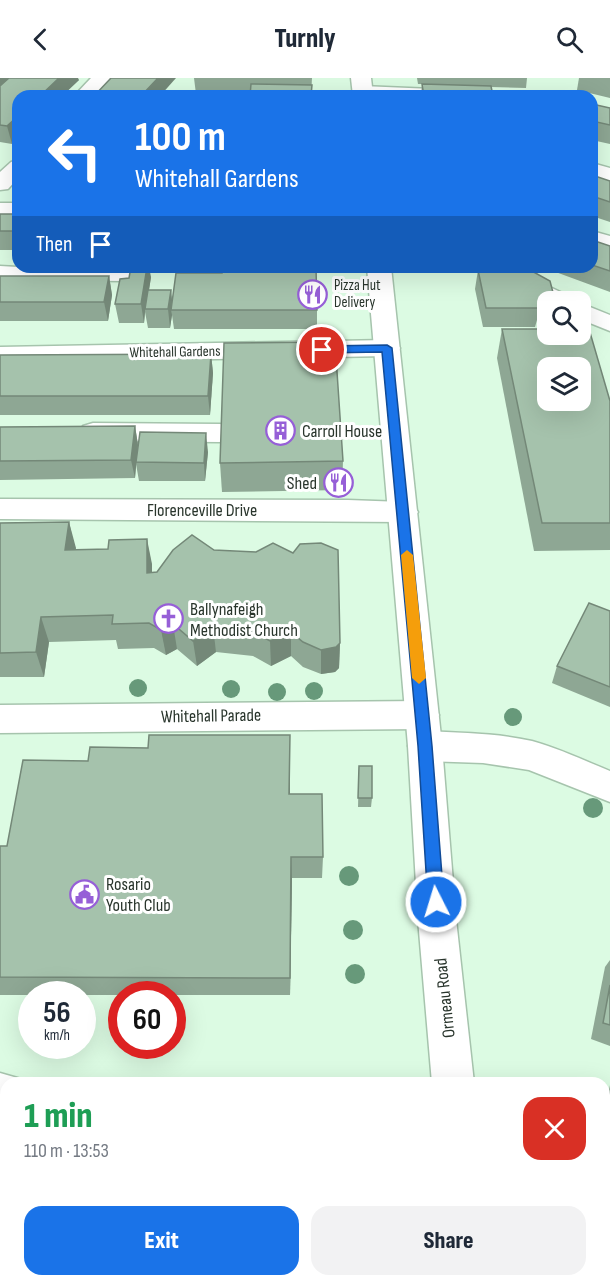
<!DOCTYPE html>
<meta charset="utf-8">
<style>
body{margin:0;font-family:"Sofia Sans Condensed",sans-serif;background:#f2f2f3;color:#1f2937;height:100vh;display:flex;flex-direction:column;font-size:22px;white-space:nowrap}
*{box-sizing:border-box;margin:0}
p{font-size:20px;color:#747a83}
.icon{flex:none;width:33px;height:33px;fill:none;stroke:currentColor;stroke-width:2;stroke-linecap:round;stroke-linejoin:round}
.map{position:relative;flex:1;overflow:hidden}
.sheet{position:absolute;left:0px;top:999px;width:610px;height:210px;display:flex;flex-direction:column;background:#fff;border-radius:18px 18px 0 0;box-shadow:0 6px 24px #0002}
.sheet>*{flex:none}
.banner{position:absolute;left:12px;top:12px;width:586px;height:183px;border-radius:18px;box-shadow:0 6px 24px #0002;background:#1a73e8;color:#fff;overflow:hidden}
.controls{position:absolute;left:537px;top:213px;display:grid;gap:12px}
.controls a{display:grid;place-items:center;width:54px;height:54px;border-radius:12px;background:#fff;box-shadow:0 6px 24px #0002;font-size:30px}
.speed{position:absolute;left:18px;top:903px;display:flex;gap:12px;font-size:30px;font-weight:700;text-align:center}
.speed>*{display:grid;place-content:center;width:78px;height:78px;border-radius:50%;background:#fff;box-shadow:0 6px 24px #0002;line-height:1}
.speed small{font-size:15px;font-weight:400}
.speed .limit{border:9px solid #d22;background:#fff;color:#111}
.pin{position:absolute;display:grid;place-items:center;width:51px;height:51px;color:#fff;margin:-26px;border:3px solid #fff;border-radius:50%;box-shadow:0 2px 6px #0007}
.me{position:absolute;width:66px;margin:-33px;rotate:355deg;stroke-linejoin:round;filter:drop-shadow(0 0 4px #0008)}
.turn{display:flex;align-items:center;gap:21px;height:126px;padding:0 24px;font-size:27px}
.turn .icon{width:78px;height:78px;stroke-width:2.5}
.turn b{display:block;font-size:42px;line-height:51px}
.then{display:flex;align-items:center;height:57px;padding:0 24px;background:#0003;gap:12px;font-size:22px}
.round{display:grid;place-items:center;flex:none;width:63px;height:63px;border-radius:18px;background:#f2f2f3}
.headline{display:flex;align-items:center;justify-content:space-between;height:102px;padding:0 24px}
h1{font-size:36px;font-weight:800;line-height:45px;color:#1e9e55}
.primary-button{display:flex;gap:12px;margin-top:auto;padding:12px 24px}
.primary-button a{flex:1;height:69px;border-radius:18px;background:#1a73e8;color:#fff;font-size:24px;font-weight:800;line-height:69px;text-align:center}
.primary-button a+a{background:#f2f2f3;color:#1f2937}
header{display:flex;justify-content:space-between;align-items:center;height:78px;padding:0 24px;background:#fff;font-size:27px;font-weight:800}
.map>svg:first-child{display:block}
</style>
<header><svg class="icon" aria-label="back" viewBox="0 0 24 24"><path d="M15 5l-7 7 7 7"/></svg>Turnly<svg class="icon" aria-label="search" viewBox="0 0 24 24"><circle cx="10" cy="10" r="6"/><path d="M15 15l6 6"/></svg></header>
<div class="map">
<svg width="610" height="1209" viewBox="0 0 610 1209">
<rect width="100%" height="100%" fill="#dcfbe3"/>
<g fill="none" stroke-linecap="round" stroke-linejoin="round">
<defs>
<g id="minor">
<polygon points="91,0 112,0 95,18 74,18"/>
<polygon points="362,8 456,12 463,14 466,18 355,18 352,14 355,10"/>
<polygon points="18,82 18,100 8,111 0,112 0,94 11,84"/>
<polygon points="592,85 610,90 610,103 592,98"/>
<rect x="0" y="125" width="18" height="14"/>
<polygon points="592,153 610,158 610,173 592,168"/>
<polygon points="0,188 18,189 143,189 137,201 129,203 0,202"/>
<polygon points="497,189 522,189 518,194 571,219 574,224 548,224 548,226 496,201 492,196"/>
<polygon points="580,225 610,237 610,253 580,241"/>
<polygon points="387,262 396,264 400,270 396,276 387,278 0,285 0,269"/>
<polygon points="93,345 220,346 230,349 234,355 230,361 220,364 93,363 83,360 79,354 83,348"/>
<polygon points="0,421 348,422 403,424 413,427 418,434 413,441 403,444 0,441"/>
<polygon points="422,623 434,627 439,637 434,647 422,651 0,655 0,627"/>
<path d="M425,653C461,655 497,655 532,663C558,670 585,683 610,693V724L529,692L483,685L425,683L413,678L408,668L413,658Z"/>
<polygon points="0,995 21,1001 23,1005 6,1005 6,1037 0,1037"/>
</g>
<g id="major">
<polygon points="351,0 371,0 373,18 353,18"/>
<polygon points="367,189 391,189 442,668 456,841 474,1005 432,1005 418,841 408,668"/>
<rect x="451" y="1203" width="46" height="6"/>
</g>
</defs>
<!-- minor casing -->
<use href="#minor" stroke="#a6c4ad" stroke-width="3"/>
<!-- major casing -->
<use href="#major" stroke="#a6c4ad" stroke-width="3"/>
<!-- minor -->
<use href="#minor" fill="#fff" fill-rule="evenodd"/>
<!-- major -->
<use href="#major" fill="#fff" fill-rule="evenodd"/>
</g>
<!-- trees -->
<g fill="#67997a">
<circle cx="138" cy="610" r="9"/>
<circle cx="231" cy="611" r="9"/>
<circle cx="314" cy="613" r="9"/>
<circle cx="277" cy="614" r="9"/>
<circle cx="513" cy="639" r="9"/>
<circle cx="593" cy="730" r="10"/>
<circle cx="349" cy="798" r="10"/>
<circle cx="353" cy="852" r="10"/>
<circle cx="355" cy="896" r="10"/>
</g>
<!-- wall -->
<g fill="#8ea794">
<polygon points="0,0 79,2 62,18 18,18 12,66 0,64"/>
<polygon points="194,0 312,0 311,18 196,16"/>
<polygon points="417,0 527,0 526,10 491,9 493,18 421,18 422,6 431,6 418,6"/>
<polygon points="579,0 610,0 610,20 577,12"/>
<polygon points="592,26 610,30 610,66 592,62"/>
<polygon points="592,97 610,103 610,144 592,138"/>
<rect x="0" y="136" width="18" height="36"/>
<polygon points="592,162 610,168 610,214 542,189 592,189"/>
<polygon points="478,192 555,222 554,224 548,224 548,242 537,242 535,249 483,249 475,211"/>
<polygon points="0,198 109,198 112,217 108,243 0,243"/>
<polygon points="151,199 149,212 171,212 172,225 317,232 317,251 174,251 172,237 170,250 148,250 145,234 144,245 119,245 115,226"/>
<polygon points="502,251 610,323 610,472 534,473 497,280"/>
<polygon points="211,276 213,295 210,337 0,337 0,277"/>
<polygon points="135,348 138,367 208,374 205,403 139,403 136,386 135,400 0,402 0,349"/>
<polygon points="343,383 342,412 222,414 220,385"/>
<polygon points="69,444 75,471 152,486 152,495 340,565 339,590 335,594 321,596 303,589 291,578 271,588 253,578 216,574 197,588 177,571 166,577 154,570 118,571 116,562 49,564 44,599 0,599 0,445"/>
<polygon points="610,533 610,629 552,605 557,588"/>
<polygon points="290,681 290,716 323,779 322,800 292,800 290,917 0,917 0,768 7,768 88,683"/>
<polygon points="359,688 372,720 371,729 358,729"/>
<polygon points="610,882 610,968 591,961 605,889"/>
<polygon points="610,1007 610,1063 604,1061 604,1037"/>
<polygon points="197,1203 346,1203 248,1208 200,1208"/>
</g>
<!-- shaded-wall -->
<g fill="#748878">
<polygon points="0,0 17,0 0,16"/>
<polygon points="59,0 78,0 79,2 62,18 40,18"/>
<polygon points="158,0 176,0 160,18 141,18"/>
<polygon points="18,38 18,60 12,66 7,48"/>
<polygon points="147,189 149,189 151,199 146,231 145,231 145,234 144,245 141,226"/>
<polygon points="109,198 112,217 108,243 104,224"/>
<polygon points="171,212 173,231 171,232 172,237 170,250 168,231"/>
<polygon points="211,276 213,295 210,337 208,318"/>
<polygon points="135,348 138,367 135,400 131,382"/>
<polygon points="206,355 208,374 205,403 204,385"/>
<polygon points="69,444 76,470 72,497 65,472"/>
<polygon points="147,461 152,486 152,520 147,495"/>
<polygon points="41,539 49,564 44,599 36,574"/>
<polygon points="173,546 177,571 166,577 161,552"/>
<polygon points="213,549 216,574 197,588 193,563"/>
<polygon points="291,554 291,578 271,588 270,563"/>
<polygon points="340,565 339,590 335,594 321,596 321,572"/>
<polygon points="290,657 290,738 289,716"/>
<polygon points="291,779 292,800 290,917 290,900"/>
<polygon points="111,1203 117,1203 117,1209 110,1209"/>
</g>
<!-- building -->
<g fill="#a5c2ac" stroke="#748878" stroke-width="1.5" fill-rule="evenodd">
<polygon points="9,0 59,0 40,18 18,18 18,38 7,48 0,47 0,8"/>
<polygon points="111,0 158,0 141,18 94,18"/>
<polygon points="251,6 312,7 311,18 250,18"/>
<polygon points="422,6 491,8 493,18 424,18"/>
<polygon points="592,26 610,30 610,47 592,43"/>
<polygon points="592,97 610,103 610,124 592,118"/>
<rect x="0" y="136" width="18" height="17"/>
<polygon points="592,162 610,168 610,193 592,187"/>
<polygon points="131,189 147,189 141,226 115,226 120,201 129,200"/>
<polygon points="222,189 316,189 317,232 171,232 176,195 222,195"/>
<polygon points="478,192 530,192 550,203 555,222 538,224 539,230 486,230"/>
<polygon points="0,198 109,198 104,224 0,224"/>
<polygon points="148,212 171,212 168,231 145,231"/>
<path d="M502,251H548V256H580V251H589L610,323V445H542ZM548,290H580V322H548Z"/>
<polygon points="335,264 343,383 220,385 224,265"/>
<polygon points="211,276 208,318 0,318 0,277"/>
<polygon points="135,348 131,382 0,383 0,349"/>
<polygon points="140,354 206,355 204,385 136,384"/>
<polygon points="69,444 65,472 108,471 109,462 147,461 147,495 157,494 173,472 192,457 214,472 256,474 273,465 293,475 300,466 321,465 338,472 340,565 336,569 321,572 303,564 291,554 270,563 252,553 213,549 193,563 173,546 161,552 149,545 112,546 113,537 41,539 36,574 0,575 0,445"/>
<polygon points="589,525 610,533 610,609 557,588"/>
<polygon points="149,657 290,657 289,716 322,716 323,779 291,779 290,900 0,899 0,768 7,768 23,682 88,683 90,669 148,670"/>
<polygon points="359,688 372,688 372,720 358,720"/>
<polygon points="610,907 610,947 603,945"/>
<polygon points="0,1077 6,1077 6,1203 111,1203 110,1209 0,1209"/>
<rect x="248" y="1203" width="98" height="6"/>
</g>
<!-- route -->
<polygon fill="#1a73e8" stroke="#114b97" stroke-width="1.5" points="387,267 392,270 432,668 444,824 442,830 436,832 430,830 428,824 418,668 382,274 322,275 317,272 322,268"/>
<!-- slow -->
<polygon fill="#f59e0b" points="407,472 413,477 426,600 419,606 412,600 401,477"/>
<!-- icons -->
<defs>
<symbol id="restaurant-ring" viewBox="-11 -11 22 22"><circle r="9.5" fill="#fff" stroke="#965fd7" stroke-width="1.5"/><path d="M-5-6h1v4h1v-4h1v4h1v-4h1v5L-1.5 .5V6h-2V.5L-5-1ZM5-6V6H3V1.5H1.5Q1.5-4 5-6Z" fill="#965fd7"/></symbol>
<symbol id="building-ring" viewBox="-11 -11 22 22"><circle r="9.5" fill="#fff" stroke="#965fd7" stroke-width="1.5"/><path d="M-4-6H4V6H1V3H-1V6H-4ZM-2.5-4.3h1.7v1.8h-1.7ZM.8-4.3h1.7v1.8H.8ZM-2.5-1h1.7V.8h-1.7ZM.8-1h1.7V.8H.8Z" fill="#965fd7"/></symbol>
<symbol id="church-ring" viewBox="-11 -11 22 22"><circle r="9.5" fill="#fff" stroke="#965fd7" stroke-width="1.5"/><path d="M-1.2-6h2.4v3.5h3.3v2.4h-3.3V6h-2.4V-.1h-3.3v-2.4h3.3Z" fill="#965fd7"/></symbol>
<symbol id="civic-ring" viewBox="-11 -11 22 22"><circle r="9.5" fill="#fff" stroke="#965fd7" stroke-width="1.5"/><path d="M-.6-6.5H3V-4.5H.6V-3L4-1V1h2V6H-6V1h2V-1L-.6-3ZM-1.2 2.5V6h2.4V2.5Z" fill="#965fd7"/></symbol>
</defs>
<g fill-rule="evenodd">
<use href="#restaurant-ring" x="296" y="200" width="33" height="33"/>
<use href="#building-ring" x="264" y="336" width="33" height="33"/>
<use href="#restaurant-ring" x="322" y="388" width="33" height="33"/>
<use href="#church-ring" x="152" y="524" width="33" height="33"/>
<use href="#civic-ring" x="68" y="800" width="33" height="33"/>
</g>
<g text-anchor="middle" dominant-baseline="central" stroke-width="6" stroke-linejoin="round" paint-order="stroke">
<!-- far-poi labels -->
<g font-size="15" fill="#29352c" stroke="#fff" text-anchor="start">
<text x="334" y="207">Pizza Hut<tspan x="334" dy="17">Delivery</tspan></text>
</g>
<!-- far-street labels -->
<g font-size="15" fill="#29352c" stroke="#fff">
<text transform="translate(175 274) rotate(-1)">Whitehall Gardens</text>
</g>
<!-- poi labels -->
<g font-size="18" fill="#29352c" stroke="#fff" text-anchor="start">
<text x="302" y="353">Carroll House</text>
<text x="317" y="405" text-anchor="end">Shed</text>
<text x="190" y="531">Ballynafeigh<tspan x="190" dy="21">Methodist Church</tspan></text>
<text x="106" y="806">Rosario<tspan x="106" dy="21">Youth Club</tspan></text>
</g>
<!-- street labels -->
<g font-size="18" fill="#29352c" stroke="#fff">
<text x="202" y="432">Florenceville Drive</text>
<text transform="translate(211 638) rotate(-1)">Whitehall Parade</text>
<text transform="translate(445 920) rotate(-96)">Ormeau Road</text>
</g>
</g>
</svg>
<div class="controls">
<a><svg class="icon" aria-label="search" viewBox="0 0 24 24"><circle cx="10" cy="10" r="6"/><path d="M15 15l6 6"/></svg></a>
<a><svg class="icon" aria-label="layers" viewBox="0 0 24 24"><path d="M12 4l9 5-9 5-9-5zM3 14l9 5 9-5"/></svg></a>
</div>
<div class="speed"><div>56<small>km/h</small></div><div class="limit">60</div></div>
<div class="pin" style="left:322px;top:272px;background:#d93025"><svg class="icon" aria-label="arrive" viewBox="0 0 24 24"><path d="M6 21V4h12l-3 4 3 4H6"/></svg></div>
<svg class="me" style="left:436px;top:824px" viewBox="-20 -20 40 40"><circle r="17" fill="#1a73e8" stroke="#fff" stroke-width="3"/><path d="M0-11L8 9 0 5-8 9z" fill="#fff"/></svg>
<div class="banner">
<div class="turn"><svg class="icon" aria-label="left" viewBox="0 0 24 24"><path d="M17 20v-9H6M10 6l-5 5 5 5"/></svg><div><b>100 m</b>Whitehall Gardens</div></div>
<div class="then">Then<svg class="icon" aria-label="arrive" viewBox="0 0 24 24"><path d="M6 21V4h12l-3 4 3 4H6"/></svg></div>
</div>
<section class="sheet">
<div class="headline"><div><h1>1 min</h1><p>110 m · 13:53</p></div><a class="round" style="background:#d93025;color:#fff"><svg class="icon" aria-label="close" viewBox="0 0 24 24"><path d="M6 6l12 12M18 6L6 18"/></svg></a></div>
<div class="primary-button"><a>Exit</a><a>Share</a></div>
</section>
</div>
